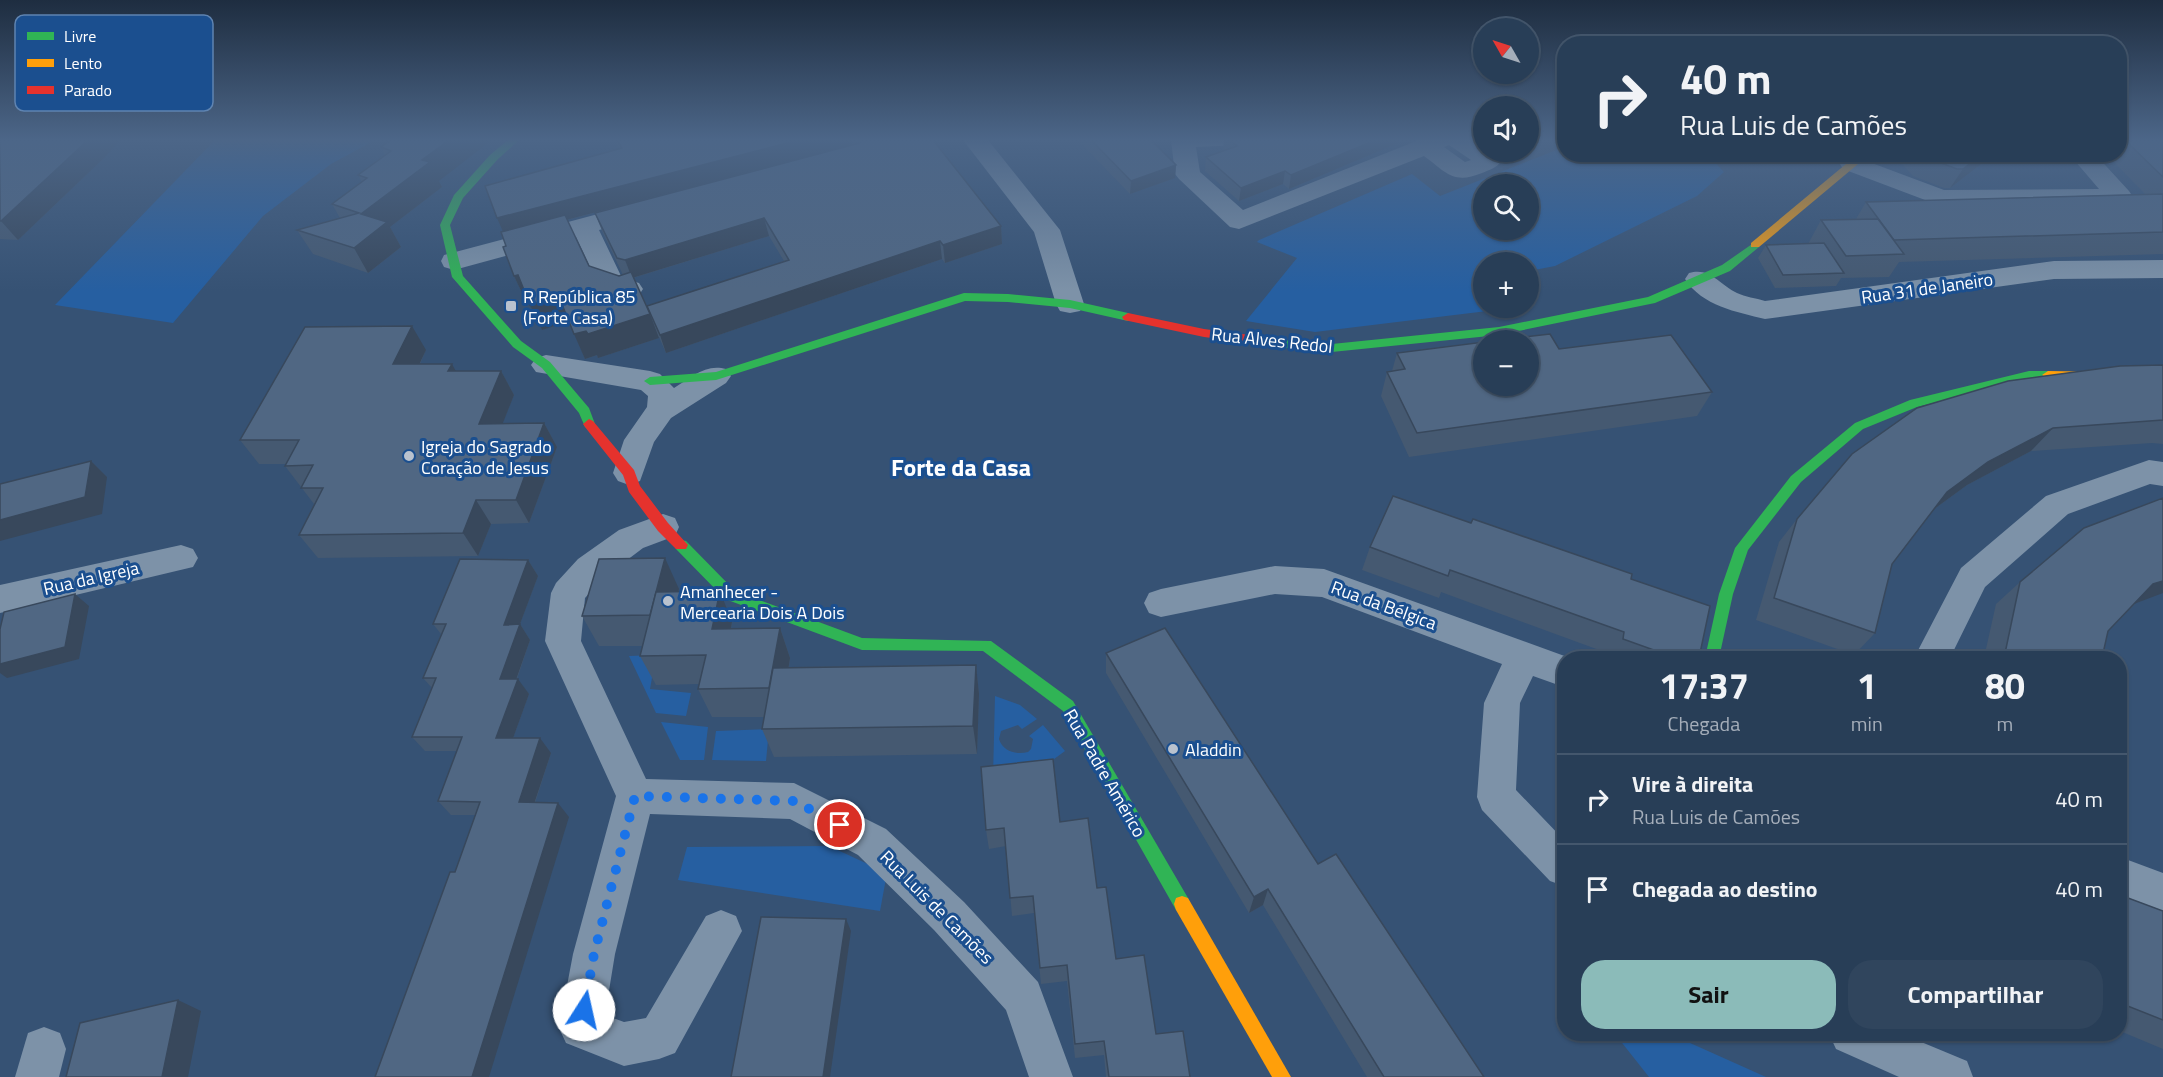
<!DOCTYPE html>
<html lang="pt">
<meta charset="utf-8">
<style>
body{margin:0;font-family:"Titillium Web",sans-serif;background:#30455d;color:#f1f3f6;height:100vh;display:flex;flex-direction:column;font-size:22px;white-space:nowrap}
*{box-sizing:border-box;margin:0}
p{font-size:20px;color:#a5aeba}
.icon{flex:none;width:33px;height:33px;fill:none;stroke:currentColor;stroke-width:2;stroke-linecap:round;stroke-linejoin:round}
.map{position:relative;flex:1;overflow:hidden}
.drawer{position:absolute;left:1557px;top:651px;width:570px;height:390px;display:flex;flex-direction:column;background:#283e57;border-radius:24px;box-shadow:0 2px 4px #0004,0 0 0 2px #44576d}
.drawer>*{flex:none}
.banner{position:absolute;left:1557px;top:36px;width:570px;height:126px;border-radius:24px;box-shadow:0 2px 4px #0004,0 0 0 2px #44576d;background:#283e57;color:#f1f3f6;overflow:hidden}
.needle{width:39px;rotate:309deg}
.fabs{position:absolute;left:1473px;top:18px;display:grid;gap:12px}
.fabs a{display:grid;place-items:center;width:66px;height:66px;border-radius:50%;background:#283e57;box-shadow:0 2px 4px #0004,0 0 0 2px #44576d;font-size:30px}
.pin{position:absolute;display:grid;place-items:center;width:51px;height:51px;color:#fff;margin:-26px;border:3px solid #fff;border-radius:50%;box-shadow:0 2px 6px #0007}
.me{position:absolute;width:66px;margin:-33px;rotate:10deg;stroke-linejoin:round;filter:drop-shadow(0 0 4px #0008)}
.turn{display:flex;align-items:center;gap:21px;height:126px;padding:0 24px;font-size:27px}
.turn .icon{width:78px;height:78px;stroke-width:2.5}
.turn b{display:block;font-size:42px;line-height:51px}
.eta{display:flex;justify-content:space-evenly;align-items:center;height:102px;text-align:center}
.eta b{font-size:36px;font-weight:700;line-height:42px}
.primary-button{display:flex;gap:12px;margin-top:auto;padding:12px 24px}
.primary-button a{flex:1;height:69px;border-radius:24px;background:#8bbbb9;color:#111;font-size:24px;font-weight:700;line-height:69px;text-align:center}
.primary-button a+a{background:#30455d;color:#f1f3f6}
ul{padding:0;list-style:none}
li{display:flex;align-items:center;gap:18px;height:90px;padding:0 24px;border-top:2px solid #44576d}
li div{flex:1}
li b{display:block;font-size:22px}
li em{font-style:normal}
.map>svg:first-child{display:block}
</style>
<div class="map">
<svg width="2163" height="1077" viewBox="0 0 2163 1077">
<rect width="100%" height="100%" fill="#365274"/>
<!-- green -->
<g fill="#265fa1" fill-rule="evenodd">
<polygon points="215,140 375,140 331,164 263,216 173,323 55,305"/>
<path d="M1564,147V154L1708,155L1724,172L1697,196L1555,266L1529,271L1528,262H1484V308H1512L1315,332L1246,321L1297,258L1257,242L1259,240L1412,174L1440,196ZM1528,184V230H1484V184Z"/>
<polygon points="656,655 650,689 691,693 686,716 656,713 629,656"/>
<path d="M995,696L1020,705L1037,719L1022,729L1018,725L1001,731L999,739C1003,752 1017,755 1028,752L1031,749L1033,739L1029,736L1043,725L1065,751L1050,762L993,777Z"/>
<polygon points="661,722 708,727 704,760 680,760"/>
<polygon points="769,729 766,761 712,760 716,731"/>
<polygon points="829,846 887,873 880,911 678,880 687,847"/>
<polygon points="1615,1034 1670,1034 1766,1077 1649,1077"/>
</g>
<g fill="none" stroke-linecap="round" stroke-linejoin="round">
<!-- street -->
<g fill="#7d92a8" fill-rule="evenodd">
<polygon points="963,140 988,140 1060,230 1084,304 1080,311 1070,313 1060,311 1056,304 1034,232"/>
<path d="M1171,140H1243L1240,145L1196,147L1200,172L1243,210L1419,140H1474L1484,146V152H1491L1501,161C1497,168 1489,170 1482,173C1453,185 1446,172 1424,156L1239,229L1230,227L1179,179L1175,174ZM1449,145L1471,160L1465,162L1444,147Z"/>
<polygon points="2069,154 2095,154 2129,191 2133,197 2129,203 2120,205 1941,206 1843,169 1840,164 1843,159 1852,157 1861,159 1944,190 2099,189"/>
<polygon points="643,202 652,204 656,210 652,216 599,230 622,278 639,283 643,289 639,295 629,298 601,290 576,237 454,270 444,267 441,261 444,255"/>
<path d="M2163,260V278L2054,279L1765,319C1737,312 1702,306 1685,279L1689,273C1710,267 1719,284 1737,293C1745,297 1756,298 1765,301L2054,261Z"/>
<path d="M546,355L650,371L660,374L674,388C690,378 706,363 726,369L731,376L726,383L671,418L654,442L640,481L629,485L618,481L613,473L624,440L647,407L648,396L641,390L536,372L531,365L536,358Z"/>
<polygon points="2149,460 2163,462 2163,486 2150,484 2068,514 1985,587 1950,658 1914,658 1961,568 2046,496"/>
<polygon points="663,514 675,518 679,527 675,536 643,548 602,579 585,598 581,641 646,779 794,783 886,829 964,902 1038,982 1073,1077 1029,1077 1006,1010 934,930 858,855 790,819 650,814 615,954 605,1015 624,1022 646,1018 706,916 721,910 736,916 742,931 675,1053 659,1059 624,1066 566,1043 559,1028 573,954 616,796 545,641 551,593 556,583 578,559 619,530"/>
<polygon points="181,545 193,549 198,558 193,567 0,613 0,585"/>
<polygon points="1275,566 1324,569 1570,658 1564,658 1564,687 1533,676 1520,703 1516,790 1564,840 1564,886 1550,881 1482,810 1477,797 1484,703 1502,664 1322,597 1275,594 1161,617 1149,613 1144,603 1149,593 1161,589"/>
<polygon points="2120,857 2163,873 2163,913 2120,895"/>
<polygon points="44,1027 60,1033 66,1049 59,1077 15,1077 28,1033"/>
<polygon points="1829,1034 1902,1034 1967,1061 1973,1077 1899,1077 1836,1049"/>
</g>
<!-- fast -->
<g fill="#30b455" fill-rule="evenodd">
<polygon points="508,140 519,140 498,159 463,198 450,225 463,276 521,341 550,362 589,408 595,424 589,429 585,427 579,413 542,368 513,347 452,277 440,225 454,195 490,155"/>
<polygon points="1755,242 1759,243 1759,247 1730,271 1655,303 1499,335 1322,353 1265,345 1259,341 1265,337 1322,345 1499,327 1648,297 1722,265"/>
<polygon points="964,293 1008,294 1070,300 1128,313 1134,317 1128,321 1070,308 1008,302 965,301 716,380 650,385 644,381 650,377 716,372"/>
<polygon points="2029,371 2048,371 2054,375 2048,379 2029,379 1917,407 1863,429 1801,482 1748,550 1733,594 1719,658 1705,658 1719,594 1735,548 1791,476 1855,423 1910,400"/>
<polygon points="681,540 686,541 735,591 862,638 991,641 1073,701 1188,898 1190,904 1188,910 1182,912 1176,910 1063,711 983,651 862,650 725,599 676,549 674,545 676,541"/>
</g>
<!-- slow -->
<g fill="#ff9f0a" fill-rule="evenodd">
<polygon points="1858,154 1870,154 1759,247 1751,247 1751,243"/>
<polygon points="2048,371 2163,373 2163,381 2048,379 2042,375"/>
<polygon points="1182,896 1188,898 1291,1077 1272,1077 1176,910 1174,904 1176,898"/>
</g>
<!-- jam -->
<g fill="#e5322d" fill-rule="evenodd">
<polygon points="1128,313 1204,329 1265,337 1271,341 1265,345 1204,337 1124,320 1122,317"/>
<polygon points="589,419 593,421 634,470 640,486 668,523 688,545 686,549 676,549 658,531 629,492 623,475 585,427 583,424"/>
</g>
</g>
<!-- wall -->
<g fill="#455971" fill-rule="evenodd">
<polygon points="0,140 106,156 18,240 0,239"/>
<polygon points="391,140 439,181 442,187 390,227 401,247 368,273 313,254 297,230 340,218 332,204 362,182 358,175 385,155 381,147"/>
<path d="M615,140H933L1001,226L1002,244L945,263L942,259L666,353L659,337V338L598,358L597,355L585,359L569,321L542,330L528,300L526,301L514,276L506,246L619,149ZM853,145L595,213L602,231L623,275L619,276L589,266L567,220ZM769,236L784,261L647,306L633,278Z"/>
<polygon points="1078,140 1151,140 1176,165 1175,178 1130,194"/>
<polygon points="1224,140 1399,140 1398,143 1289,189 1283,184 1239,201 1205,171 1206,157 1225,150 1223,148"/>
<polygon points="2120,140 2163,140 2163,254 1899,262 1889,277 1841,278 1836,286 1775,288 1758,258 1766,245 1808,244 1821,220 1856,219 1866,202 2145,194 2106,154 2120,154"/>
<polygon points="1893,154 1994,154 1950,188 1944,188 1913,176"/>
<polygon points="1559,349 1712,392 1697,416 1409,457 1381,396 1387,372 1392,371 1397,353"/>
<polygon points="426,350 420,364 456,371 501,371 514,395 502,424 544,423 557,447 529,523 491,524 478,556 318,558 299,535 314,504 285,466 286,464 259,464 240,440"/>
<polygon points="2163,365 2163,444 2152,443 2031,451 1967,485 1933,510 1892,564 1875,633 1854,655 1756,620 1779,542 1797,519"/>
<polygon points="1370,547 1631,579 1699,658 1609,658 1610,654 1441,592 1439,598 1362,570"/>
<polygon points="528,560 538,576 520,624 530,640 517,679 529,694 513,738 551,753 535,803 569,817 455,872 476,815 451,815 438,801 457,751 425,751 412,737 432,688 423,678 441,634 433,624"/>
<polygon points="2020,582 2135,604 2108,631 2102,658 1984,658 1996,604"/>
<polygon points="679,589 678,592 732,622 731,629 780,628 790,658 789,667 976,665 979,694 977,754 774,757 762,729 764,717 712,717 698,689 699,684 656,685 640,656 643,646 599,646 582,616"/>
<polygon points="1106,653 1318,864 1484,1077 1367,1077 1263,905 1249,913 1106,673"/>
<polygon points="1060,822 1097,888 1116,959 1156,1034 1190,1077 1106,1077 1104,1055 1075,1058 1067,981 1041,984 1034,913 1012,916 1006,846 989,849 986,830"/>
<polygon points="2120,895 2163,911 2163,1049 2120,1031"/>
</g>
<!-- shaded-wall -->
<g fill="#38485c">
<polygon points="88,140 120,140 106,156 18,240 1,221"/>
<polygon points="449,140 492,140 439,181 442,187 390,227 401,247 368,273 354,248 361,214 422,160"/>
<polygon points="799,140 852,140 852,145 505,236 497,218"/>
<polygon points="1376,140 1399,140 1398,143 1289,189 1291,175"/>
<polygon points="1982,154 1994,154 1950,188 1963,169"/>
<polygon points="1176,165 1175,178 1130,194 1131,181"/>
<polygon points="1285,171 1283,184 1239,201 1241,188"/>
<polygon points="764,218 769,236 632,278 625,260"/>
<polygon points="1001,226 1002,244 945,263 943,245"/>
<polygon points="940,241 942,259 666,353 660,335"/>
<polygon points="518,275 530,300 526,301 514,276"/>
<polygon points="559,297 570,321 542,330 530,305"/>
<polygon points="650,314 659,338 598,358 597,355 585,359 574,334"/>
<polygon points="412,326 426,350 408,388 393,364"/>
<polygon points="452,364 465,388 448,371"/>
<polygon points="501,371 514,395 493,448 479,424"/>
<polygon points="544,423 557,447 529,523 516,500"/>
<polygon points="2053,428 2031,451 1967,485 1926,515 1947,492 1988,462"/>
<polygon points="91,461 107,477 102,514 0,541 0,520"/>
<polygon points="476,500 491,524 478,556 463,533"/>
<polygon points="665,558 679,589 665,645 650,615"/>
<polygon points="528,560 538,576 514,640 504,625"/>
<polygon points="2163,581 2163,593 2126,607 2153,584"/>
<polygon points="720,591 732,622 725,659 712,629"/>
<polygon points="75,594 89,606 79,659 7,678 0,673 0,664"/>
<polygon points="520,624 530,640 511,694 500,679"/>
<polygon points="780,628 790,658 781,716 769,688"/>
<polygon points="976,665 979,694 977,754 973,726"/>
<polygon points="518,679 529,694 508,752 496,738"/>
<polygon points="540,738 551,753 530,816 519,802"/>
<polygon points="558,803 569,817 489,1077 472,1077"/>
<polygon points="1268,889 1263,905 1249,913 1254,897"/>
<polygon points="846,919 851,931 830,1077 823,1077"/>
<polygon points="178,1000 201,1011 188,1077 162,1077"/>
</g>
<!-- building -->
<g fill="#506783" stroke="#38485c" stroke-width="1.5">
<polygon points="0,140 88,140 1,221 0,221"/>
<polygon points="391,140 449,140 422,160 430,162 361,214 387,222 354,248 297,230 359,213 332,204 367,178 358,175 391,151 381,147"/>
<polygon points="617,140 799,140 497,218 485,186 622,148"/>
<polygon points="861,140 933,140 1001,226 943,245 940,241 660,335 647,306 789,260 764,218 625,260 617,258 595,213 860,143"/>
<polygon points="1091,140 1151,140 1176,165 1131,181"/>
<polygon points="1230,140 1376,140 1291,175 1285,171 1241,188 1206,157 1237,146"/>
<polygon points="2125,140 2163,140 2163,177"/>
<polygon points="1923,154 1982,154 1963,169 1957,169 1925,157"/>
<polygon points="2163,194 2163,232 1894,240 1866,202"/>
<polygon points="565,215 589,266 619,276 631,272 650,314 588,334 586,331 574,334 559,297 530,305 518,275 514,276 503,247 506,246 501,232"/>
<polygon points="1878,219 1904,254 1846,256 1821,220"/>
<polygon points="1824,243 1844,273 1783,275 1766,245"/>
<polygon points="412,326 393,364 452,364 448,371 501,371 479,424 544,423 516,500 476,500 463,533 299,535 323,488 301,488 313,465 285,466 299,440 240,440 305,327"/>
<polygon points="1550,334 1559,349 1671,335 1712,392 1417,433 1387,372 1405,369 1397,353 1484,342 1484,386 1528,386 1528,340 1498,340"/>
<polygon points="2163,365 2163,420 2053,428 1988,462 1947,492 1892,564 1875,633 1774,598 1797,519 1852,454 1917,408 2008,381 2120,366"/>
<polygon points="91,461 85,497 0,520 0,484"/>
<polygon points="1393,496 1471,523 1473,519 1632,574 1631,579 1710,606 1699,658 1676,658 1623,639 1624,632 1450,570 1448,576 1370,547"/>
<polygon points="2163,498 2163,581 2153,584 2108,631 2102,658 2004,658 2020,582 2084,528"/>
<polygon points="665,558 650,615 582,616 599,559"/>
<polygon points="460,559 528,560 504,625 520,624 500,679 518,679 496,738 540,738 519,802 558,803 472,1077 375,1077 450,872 455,872 480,802 438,801 462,737 412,737 436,678 423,678 446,624 433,624"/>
<polygon points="720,591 712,629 780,628 769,688 698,689 706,655 640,656 656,592"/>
<polygon points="75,594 65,647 0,664 0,629 4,612"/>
<polygon points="1165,628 1318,864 1336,854 1484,1077 1384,1077 1268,889 1254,897 1106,653"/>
<polygon points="976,665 973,726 762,729 773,668"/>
<polygon points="1053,759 1060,822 1088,818 1097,888 1106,887 1116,959 1144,955 1156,1034 1183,1031 1190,1077 1109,1077 1104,1041 1075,1044 1067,965 1040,968 1033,896 1010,898 1004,828 986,830 981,767"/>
<polygon points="2120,895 2163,911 2163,1020 2120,1003"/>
<polygon points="761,917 846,919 823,1077 731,1077"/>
<polygon points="178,1000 162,1077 66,1077 80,1023"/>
</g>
<!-- sky -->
<linearGradient id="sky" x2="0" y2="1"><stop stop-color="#1e2d40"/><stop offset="0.48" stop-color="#4c6688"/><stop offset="1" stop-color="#4c6688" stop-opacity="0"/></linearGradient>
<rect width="2163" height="291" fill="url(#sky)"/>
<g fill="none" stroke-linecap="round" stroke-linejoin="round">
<!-- route -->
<polyline stroke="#1a73e8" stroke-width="10" stroke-dasharray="0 18" points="584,1010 594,954 635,796 794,801 840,825"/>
</g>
<!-- markers -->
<g fill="#b9c2ce" stroke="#1b4f8f" stroke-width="2">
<rect x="505" y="300" width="12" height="12" rx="3"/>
<circle cx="409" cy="456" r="6"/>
<circle cx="668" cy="601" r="6"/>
<circle cx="1173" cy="749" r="6"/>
</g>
<g text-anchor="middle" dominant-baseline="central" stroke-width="6" stroke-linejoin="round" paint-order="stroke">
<!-- street labels -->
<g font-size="18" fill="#fff" stroke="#1b4f8f">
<text transform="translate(1927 288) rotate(-8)">Rua 31 de Janeiro</text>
<text transform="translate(1272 340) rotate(6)">Rua Alves Redol</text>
<text transform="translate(91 578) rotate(-13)">Rua da Igreja</text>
<text transform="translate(1384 605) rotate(20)">Rua da Bélgica</text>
<text transform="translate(1105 773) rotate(60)">Rua Padre Américo</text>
<text transform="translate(937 907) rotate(45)">Rua Luis de Camões</text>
</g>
<!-- poi labels -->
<g font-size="18" fill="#fff" stroke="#1b4f8f" text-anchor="start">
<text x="523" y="296">R República 85<tspan x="523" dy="21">(Forte Casa)</tspan></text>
<text x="421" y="446">Igreja do Sagrado<tspan x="421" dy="21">Coração de Jesus</tspan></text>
<text x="680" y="591">Amanhecer -<tspan x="680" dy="21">Mercearia Dois A Dois</tspan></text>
<text x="1185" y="749">Aladdin</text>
</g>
<!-- district labels -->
<g font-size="24" font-weight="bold" fill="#fff" stroke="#1b4f8f">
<text x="961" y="467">Forte da Casa</text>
</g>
</g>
<!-- legend -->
<rect x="15" y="15" width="198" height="96" rx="9" fill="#1b4f8f" stroke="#5f84b1" stroke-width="1.5"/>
<rect x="27" y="32" width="27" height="8" fill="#30b455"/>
<rect x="27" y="59" width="27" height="8" fill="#ff9f0a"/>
<rect x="27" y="86" width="27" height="8" fill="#e5322d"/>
<g font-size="16" fill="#fff">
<text x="64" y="42">Livre</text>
<text x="64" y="69">Lento</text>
<text x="64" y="96">Parado</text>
</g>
</svg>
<div class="fabs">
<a><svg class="needle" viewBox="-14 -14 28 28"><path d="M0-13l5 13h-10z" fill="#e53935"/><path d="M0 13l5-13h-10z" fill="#a5aeba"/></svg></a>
<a><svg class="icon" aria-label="sound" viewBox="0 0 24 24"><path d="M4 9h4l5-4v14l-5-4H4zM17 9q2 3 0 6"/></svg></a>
<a><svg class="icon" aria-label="search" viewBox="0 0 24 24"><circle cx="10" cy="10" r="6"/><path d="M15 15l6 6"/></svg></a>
<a>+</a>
<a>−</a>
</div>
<div class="pin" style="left:840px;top:825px;background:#d93025"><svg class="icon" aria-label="arrive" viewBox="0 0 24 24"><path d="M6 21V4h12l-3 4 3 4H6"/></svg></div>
<svg class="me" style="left:584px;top:1010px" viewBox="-20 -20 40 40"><circle r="19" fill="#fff"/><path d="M0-13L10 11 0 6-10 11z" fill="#1a73e8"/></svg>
<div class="banner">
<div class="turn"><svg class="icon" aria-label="right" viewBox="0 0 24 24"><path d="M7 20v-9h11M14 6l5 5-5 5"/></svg><div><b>40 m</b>Rua Luis de Camões</div></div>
</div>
<section class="drawer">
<div class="eta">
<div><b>17:37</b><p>Chegada</p></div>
<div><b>1</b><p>min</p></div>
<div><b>80</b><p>m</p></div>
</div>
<ul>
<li><svg class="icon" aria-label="right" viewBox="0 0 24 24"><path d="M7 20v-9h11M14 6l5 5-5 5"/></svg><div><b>Vire à direita</b><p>Rua Luis de Camões</p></div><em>40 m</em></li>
<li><svg class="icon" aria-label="arrive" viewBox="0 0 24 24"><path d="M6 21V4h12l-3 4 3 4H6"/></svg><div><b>Chegada ao destino</b></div><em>40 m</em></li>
</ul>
<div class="primary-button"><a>Sair</a><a>Compartilhar</a></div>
</section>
</div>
